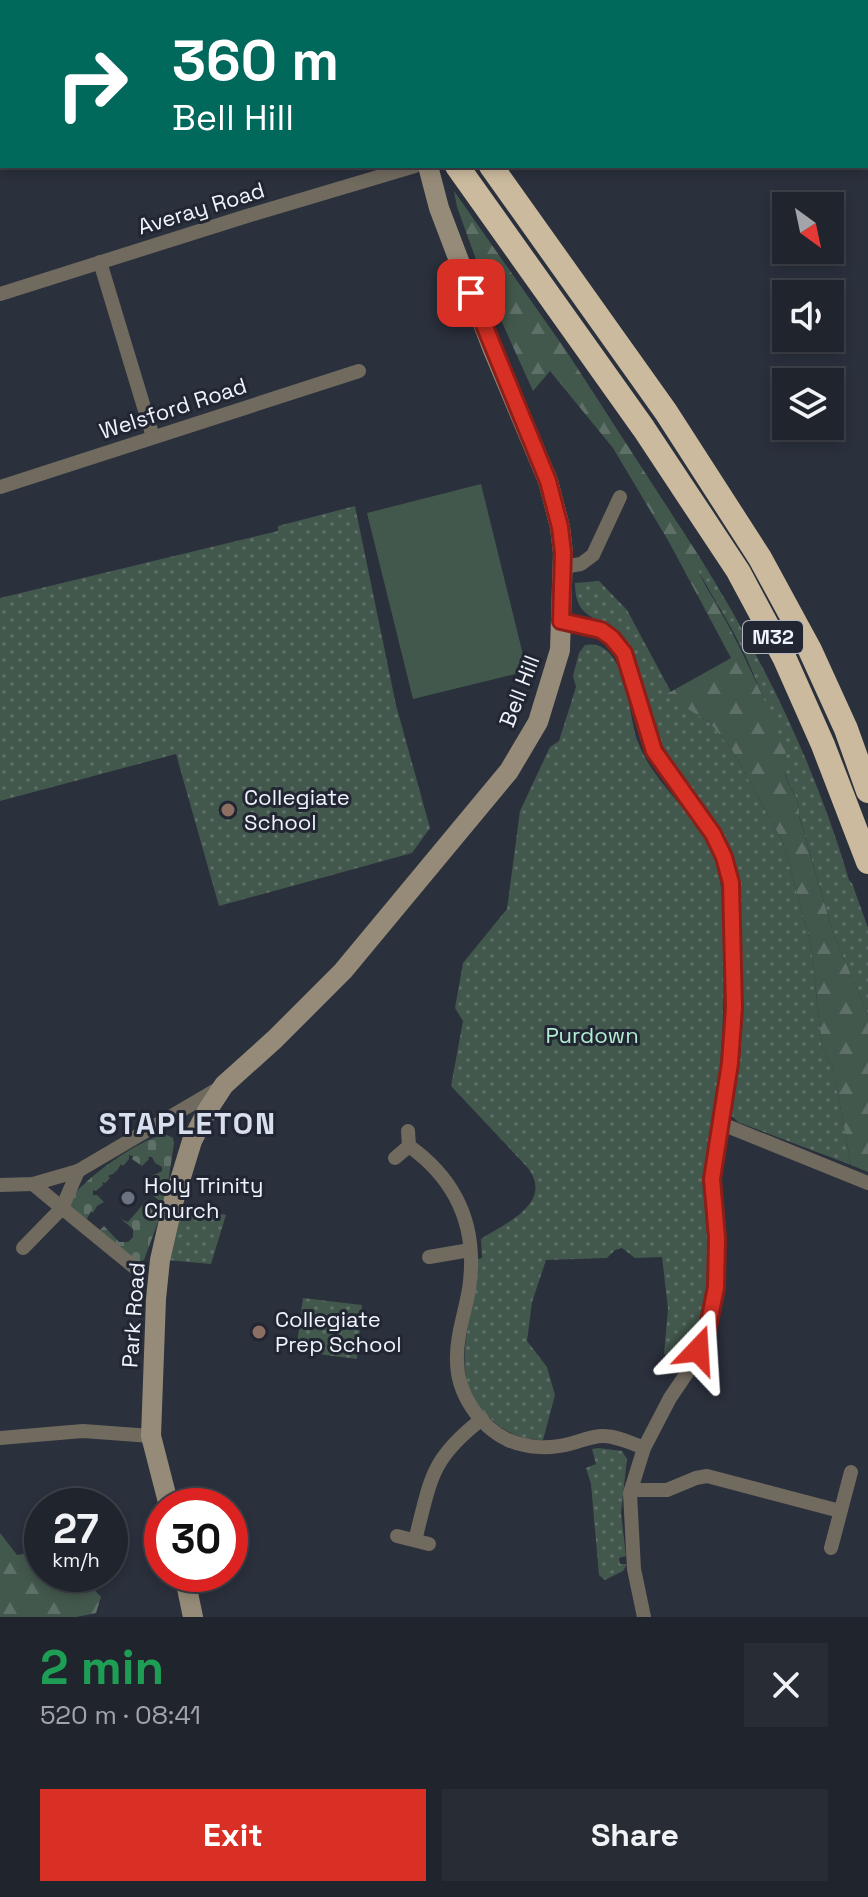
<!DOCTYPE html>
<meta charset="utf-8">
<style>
body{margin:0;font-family:"Space Grotesk",sans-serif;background:#282c35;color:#f1f3f6;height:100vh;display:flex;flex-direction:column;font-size:30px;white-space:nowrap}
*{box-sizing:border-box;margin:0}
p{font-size:26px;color:#a2a4aa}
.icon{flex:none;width:44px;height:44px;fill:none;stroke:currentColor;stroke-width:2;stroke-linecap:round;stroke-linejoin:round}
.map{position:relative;height:1617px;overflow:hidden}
.side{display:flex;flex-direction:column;background:#20242d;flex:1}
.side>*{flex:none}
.guide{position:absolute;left:0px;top:0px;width:868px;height:168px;box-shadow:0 4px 12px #0003,0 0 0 2px #3d4149;background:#00695c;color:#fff;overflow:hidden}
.needle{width:52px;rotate:147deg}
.buttons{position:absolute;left:772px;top:192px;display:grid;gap:16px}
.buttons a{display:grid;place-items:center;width:72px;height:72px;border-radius:0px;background:#20242d;box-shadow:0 4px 12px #0003,0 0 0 2px #3d4149;font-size:40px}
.speed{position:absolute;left:24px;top:1488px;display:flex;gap:16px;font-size:40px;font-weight:700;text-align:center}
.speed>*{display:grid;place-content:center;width:104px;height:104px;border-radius:50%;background:#20242d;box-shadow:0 4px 12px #0003,0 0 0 2px #3d4149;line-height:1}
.speed small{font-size:20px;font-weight:400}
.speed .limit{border:12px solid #d22;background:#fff;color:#111}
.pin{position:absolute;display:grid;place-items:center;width:68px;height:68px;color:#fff;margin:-34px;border-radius:16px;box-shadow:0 4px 12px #0006}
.me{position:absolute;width:88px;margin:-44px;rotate:20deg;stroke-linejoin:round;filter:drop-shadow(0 0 6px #0008)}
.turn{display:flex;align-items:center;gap:28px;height:168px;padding:0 40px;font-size:36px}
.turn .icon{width:104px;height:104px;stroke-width:2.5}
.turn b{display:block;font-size:56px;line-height:68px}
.round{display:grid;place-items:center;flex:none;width:84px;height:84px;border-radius:0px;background:#282c35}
.overview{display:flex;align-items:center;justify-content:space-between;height:136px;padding:0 40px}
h1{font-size:48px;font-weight:800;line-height:60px;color:#1e9e55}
.action{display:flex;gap:16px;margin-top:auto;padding:16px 40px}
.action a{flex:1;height:92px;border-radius:0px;background:#d93025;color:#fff;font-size:32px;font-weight:800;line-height:92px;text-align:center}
.action a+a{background:#282c35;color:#f1f3f6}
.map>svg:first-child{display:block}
</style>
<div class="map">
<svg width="868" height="1617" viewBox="0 0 868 1617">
<defs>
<pattern id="grass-dots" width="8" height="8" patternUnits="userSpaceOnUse" patternTransform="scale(2)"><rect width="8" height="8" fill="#43584d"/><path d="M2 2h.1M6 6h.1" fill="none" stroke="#5e7068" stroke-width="1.8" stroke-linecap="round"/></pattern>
<pattern id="forest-firs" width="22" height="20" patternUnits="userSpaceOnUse" patternTransform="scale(2)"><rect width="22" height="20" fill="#43584d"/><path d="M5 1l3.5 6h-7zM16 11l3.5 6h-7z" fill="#5e7068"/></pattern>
<pattern id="cemetery-stones" width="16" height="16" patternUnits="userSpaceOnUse" patternTransform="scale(2)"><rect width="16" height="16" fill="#43584d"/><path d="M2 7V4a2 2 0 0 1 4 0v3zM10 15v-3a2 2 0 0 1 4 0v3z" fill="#5e7068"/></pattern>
</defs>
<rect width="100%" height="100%" fill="#2a303c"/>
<!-- grass -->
<g fill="url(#grass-dots)">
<polygon points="355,506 396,705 430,828 412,853 219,906 176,754 0,801 0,598 278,531 278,526"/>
<path d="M697,553C761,655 815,764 849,880L852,883L868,928V1014L833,933L799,815C800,795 791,794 786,776C783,766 788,754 783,746C768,712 756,676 739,643C726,617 710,592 696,567Z"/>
<path d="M599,581L627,610L671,692L666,695L709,722L732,750L783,842L811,945L822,1047L833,1068L851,1165L738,1122L732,1116C728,1094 736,1066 738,1043C742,990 746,899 729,849C715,809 676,781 658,743C641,708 645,667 618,636C599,613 575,622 575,583Z"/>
<path d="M585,645C627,637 628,717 638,742C654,786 698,813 714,858C724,885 723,913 724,942C724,994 723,1047 717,1099C713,1129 705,1158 704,1189C703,1205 709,1220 710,1237C715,1282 702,1324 682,1365L664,1354L668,1309L662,1257L635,1258L622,1248L615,1250L607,1258L546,1260L532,1302L527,1341L547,1367L555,1395L543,1440C524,1440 506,1433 492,1420C439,1374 479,1315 478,1259L482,1258L481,1239C506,1223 554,1203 528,1168L451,1086L463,1021L455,1008L463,963L507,909L520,811L550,747L559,741L576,687L573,676L579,653Z"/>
<polygon points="180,1206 226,1215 211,1264 167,1260"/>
<polygon points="303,1298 362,1305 357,1359 296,1351"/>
<polygon points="598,1448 622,1451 627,1459 621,1513 626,1556 619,1558 620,1564 627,1564 623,1571 605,1580 599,1575 591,1484 586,1468 596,1464 592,1449"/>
</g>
<!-- forest -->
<g fill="url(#forest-firs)">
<path d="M454,191L567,352L697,553C695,572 706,586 716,603C742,649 764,697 784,747C788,755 783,767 786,777C791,794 800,795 799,816L833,933L868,1014V1172L851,1165L833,1068L822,1047L811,945L783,842L732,750L709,722L665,695L731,658L669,542L613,448L550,371L533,391L486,287L457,207Z"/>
<polygon points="0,1533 17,1555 40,1551 42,1574 79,1574 101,1597 96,1613 76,1617 0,1617"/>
</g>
<!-- cemetery -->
<path fill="url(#cemetery-stones)" d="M165,1134L173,1138L174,1143L165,1203L144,1260L138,1262L99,1231L104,1226L119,1242H128L133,1237V1229L121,1219L128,1222L146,1201L152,1210L161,1202L152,1195L158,1189H162V1185H159L152,1176L162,1171V1167L155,1163L152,1157H148L149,1159L142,1166L132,1159L133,1156L129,1155V1159L123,1166L121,1164L116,1172L114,1170L115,1173L108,1176L110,1178L105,1183L102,1182L103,1185L96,1191L93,1190V1195H97L104,1202L97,1206L93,1213L91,1211L87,1219L70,1213L67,1202C87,1177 134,1142 165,1134Z"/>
<!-- pitch -->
<polygon fill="#43584d" points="481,484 527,671 413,699 367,513"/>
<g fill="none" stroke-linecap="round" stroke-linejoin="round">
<!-- secondary-tunnel -->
<polyline stroke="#3e444f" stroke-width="20" stroke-dasharray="20 10" stroke-linecap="butt" points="396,0 396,2"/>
<!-- street -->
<g stroke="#716a5f" stroke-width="14">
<polyline points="623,2 625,0"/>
<polyline points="100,262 153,437"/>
<polyline points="0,294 247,216 415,166"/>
<polyline points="0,487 359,371"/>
<polyline points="563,567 581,564 593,555 620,497"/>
<path d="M561,621C595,627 612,629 629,661L643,720L654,751L706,822L724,857L731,883L734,951L730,1063L712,1179L717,1238L716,1287L711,1316L691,1367L670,1398L644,1448L630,1493L634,1569L644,1617"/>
<polyline points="722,1124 868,1183"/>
<path d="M409,1146C458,1181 478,1229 469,1289C465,1313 456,1337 457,1361C457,1393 479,1426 508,1440C528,1449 552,1449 573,1443C583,1440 593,1436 603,1436C617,1436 631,1443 644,1448"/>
<polyline points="395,1158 409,1146 408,1131"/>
<polyline points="0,1185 33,1184 78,1171"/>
<polyline points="23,1248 62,1208 33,1184"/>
<polyline points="429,1257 470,1250"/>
<polyline points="139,1271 62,1208 78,1171 221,1087"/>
<polyline points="0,1438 83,1431 151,1436"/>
<polyline points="631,1490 667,1490 696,1478 707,1476 840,1511"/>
<polyline points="397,1536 429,1544"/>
<path d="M415,1540C431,1480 429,1460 482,1419"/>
<polyline points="831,1548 851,1472"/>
</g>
<!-- secondary -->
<g stroke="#968b78" stroke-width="20">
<polyline points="169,1506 151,1436 156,1299 160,1260 173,1203 192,1141 207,1111 224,1085 275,1039 343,971 509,771 538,722 560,650 563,553 560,527 548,481 493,350 439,208 428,166"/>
<polyline points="184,1574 193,1617"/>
</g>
<!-- highway -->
<g stroke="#cbba9d" stroke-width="24">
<polyline points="317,0 319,2"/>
<polyline points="339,0 341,2"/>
<polyline points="368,0 369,2"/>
<polyline points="457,166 644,429 738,571 784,657 823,745 868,862"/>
<polyline points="491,166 666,412 760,558 810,650 846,729 868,791"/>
</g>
</g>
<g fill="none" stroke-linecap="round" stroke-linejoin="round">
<defs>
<polyline id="route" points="471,293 548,481 560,527 563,553 561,621 601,630 612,638 624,653 654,751 713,834 724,857 731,883 734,1008 730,1063 712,1179 717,1238 716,1287 708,1327 698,1350"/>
</defs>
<!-- route casing -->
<use href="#route" stroke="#8d1f18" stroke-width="20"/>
<!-- route -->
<use href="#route" stroke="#d93025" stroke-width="14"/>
</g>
<!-- markers -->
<g fill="#8d6e63" stroke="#212632" stroke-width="3">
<circle cx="228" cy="810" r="8"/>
<circle cx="259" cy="1332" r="8"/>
</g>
<circle fill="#6b7280" stroke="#212632" stroke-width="3" cx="128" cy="1198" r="8"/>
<g text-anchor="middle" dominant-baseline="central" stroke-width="6" stroke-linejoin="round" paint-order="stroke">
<!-- shield labels -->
<rect fill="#212632" stroke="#b1b6bf" stroke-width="2" x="743" y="621" width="60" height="32" rx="6"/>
<g font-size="20" font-weight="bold" fill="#eff3fb">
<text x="773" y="637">M32</text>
</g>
<!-- street labels -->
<g font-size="22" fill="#eff3fb" stroke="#212632">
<text transform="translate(201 208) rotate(-17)">Averay Road</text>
<text transform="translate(173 408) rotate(-18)">Welsford Road</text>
<text transform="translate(519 691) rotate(-69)">Bell Hill</text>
<text transform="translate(133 1315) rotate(-86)">Park Road</text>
</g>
<!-- poi labels -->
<g font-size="22" fill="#eff3fb" stroke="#212632" text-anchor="start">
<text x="244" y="797">Collegiate<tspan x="244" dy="25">School</tspan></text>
<text x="144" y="1185">Holy Trinity<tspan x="144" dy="25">Church</tspan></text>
<text x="275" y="1319">Collegiate<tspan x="275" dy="25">Prep School</tspan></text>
</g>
<!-- park labels -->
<g font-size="22" fill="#b1edd0" stroke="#212632">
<text x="592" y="1035">Purdown</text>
</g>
<!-- district labels -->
<g font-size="30" font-weight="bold" letter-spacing="2" fill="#d8e0f0" stroke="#212632">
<text x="188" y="1123">STAPLETON</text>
</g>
</g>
</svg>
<div class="buttons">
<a><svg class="needle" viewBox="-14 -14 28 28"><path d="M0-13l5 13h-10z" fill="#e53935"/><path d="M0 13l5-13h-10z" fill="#a2a4aa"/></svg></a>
<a><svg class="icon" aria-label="sound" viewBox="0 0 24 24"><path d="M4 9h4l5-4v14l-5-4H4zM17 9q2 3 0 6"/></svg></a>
<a><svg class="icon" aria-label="layers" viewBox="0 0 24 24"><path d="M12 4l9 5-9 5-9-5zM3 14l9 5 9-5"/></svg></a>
</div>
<div class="speed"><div>27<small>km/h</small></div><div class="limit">30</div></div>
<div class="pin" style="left:471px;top:293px;background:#d93025"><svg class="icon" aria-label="arrive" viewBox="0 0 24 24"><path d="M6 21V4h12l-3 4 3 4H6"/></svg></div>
<svg class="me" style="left:698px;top:1350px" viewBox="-20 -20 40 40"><path d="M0-17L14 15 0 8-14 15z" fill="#d93025" stroke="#fff" stroke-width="4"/></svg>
<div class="guide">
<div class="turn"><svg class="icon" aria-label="right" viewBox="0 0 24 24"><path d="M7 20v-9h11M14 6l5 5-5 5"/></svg><div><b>360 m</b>Bell Hill</div></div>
</div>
</div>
<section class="side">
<div class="overview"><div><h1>2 min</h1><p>520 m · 08:41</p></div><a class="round"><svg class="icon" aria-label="close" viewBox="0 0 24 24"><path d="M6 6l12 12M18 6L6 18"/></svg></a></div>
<div class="action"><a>Exit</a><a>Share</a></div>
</section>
